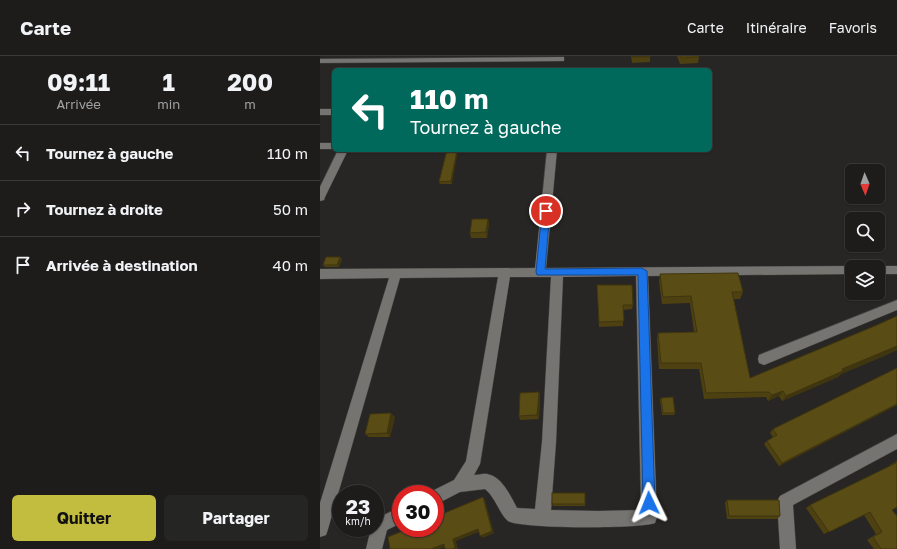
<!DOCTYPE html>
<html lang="fr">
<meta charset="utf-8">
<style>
body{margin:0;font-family:"Golos Text",sans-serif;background:#252524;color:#f1f3f6;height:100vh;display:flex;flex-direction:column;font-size:15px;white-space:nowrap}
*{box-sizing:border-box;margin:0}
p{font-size:13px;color:#a0a1a3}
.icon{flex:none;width:22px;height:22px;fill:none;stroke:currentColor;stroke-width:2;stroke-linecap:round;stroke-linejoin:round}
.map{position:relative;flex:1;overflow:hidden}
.drawer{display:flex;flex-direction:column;background:#1d1c1b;width:320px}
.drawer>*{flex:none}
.hud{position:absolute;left:12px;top:12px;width:380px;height:84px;border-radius:6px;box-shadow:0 1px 3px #0004,0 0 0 1px #3b3a3a;background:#00695c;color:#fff;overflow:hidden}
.needle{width:26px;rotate:178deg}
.controls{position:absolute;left:525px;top:108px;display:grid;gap:8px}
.controls a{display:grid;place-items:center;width:40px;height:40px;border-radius:6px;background:#1d1c1b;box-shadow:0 1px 3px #0004,0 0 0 1px #3b3a3a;font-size:20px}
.speed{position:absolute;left:12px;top:429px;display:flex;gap:8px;font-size:20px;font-weight:700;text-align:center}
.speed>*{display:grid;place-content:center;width:52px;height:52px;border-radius:50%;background:#1d1c1b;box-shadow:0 1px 3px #0004,0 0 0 1px #3b3a3a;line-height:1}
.speed small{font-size:10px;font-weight:400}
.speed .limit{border:6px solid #d22;background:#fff;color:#111}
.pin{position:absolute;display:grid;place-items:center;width:34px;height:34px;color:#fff;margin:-17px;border:2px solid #fff;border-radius:50%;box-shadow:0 1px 4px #0007}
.me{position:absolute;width:44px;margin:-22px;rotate:358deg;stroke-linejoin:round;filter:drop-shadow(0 0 3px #0008)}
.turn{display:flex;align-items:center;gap:14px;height:84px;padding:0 12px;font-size:18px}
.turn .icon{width:52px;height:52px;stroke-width:2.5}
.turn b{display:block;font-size:28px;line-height:34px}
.eta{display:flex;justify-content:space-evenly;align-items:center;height:68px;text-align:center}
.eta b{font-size:24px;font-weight:700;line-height:28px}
.cta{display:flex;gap:8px;margin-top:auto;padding:8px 12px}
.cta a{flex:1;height:46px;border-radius:6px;background:#c3bd3f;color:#111;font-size:16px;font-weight:700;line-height:46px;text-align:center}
.cta a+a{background:#252524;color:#f1f3f6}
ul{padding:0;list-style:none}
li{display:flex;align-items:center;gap:12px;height:56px;padding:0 12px;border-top:1px solid #3b3a3a}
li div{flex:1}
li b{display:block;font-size:15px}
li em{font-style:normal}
header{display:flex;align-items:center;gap:24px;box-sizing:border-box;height:56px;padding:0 20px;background:#1d1c1b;border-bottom:1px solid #3b3a3a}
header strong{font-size:19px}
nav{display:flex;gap:22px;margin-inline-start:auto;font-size:14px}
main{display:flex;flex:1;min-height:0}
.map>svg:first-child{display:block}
</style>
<header>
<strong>Carte</strong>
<nav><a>Carte</a><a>Itinéraire</a><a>Favoris</a></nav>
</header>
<main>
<section class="drawer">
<div class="eta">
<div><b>09:11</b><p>Arrivée</p></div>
<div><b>1</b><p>min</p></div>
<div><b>200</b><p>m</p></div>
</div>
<ul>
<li><svg class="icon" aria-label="left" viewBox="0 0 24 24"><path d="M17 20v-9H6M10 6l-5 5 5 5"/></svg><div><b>Tournez à gauche</b></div><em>110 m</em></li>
<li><svg class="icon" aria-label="right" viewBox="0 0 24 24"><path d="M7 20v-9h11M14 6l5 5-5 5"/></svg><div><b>Tournez à droite</b></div><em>50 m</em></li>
<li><svg class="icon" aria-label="arrive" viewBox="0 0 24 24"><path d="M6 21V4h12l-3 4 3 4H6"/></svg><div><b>Arrivée à destination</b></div><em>40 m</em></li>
</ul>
<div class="cta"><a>Quitter</a><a>Partager</a></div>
</section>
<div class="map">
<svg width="577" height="493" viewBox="0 0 577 493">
<rect width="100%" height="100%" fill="#272624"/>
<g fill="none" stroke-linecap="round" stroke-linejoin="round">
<defs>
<g id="street">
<polygon points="241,1 244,1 244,5 0,7 0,3"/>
<rect x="0" y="53" width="14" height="6"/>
<rect x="0" y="87" width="14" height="6"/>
<polygon points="18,94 28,94 5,141 4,144 0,145 0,131"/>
<path d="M227,94H237L226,212L532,210L536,211H532V218L328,220L337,461L335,467C319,473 200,473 188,465C180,459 176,442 165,433L140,436L115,449V438H109L110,436L134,424L146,405L178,221L80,222L8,473L6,479L0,481V447L69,222L0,223V213L215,212ZM316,220L321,454L278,455L231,454L236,386L243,221ZM190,221H231L222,386L215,453L197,452C191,441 182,420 167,418C164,417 158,419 154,419L160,408Z"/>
<polygon points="558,210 577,210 577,218 558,218 558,211 554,211"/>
<polygon points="577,244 577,254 444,309 439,307 438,303 439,299"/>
<polygon points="577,378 577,393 473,449 476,493 460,493 457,445 460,440"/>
<polygon points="81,451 81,467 67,474 62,493 46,493 51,472 55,472 55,463"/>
</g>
</defs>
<!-- street casing -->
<use href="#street" stroke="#42413f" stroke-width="1"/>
<!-- street -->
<use href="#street" fill="#757471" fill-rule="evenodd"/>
</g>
<!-- wall -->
<g fill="#4d4112">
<polygon points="311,0 330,0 330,6 312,7"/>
<polygon points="357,0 379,0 379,1 378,7 360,8"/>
<polygon points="127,94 132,128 120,128 119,126"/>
<polygon points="168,163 169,168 167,182 151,182 150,177"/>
<polygon points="20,201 22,203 19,211 5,211 3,209"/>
<polygon points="340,218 423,236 420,243 414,243 430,322 557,269 577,260 577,294 564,300 521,318 518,321 462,345 459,340 448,345 446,341 384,343 379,313 339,313 337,283 338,277 374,276 370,247 342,248 339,225"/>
<polygon points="277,229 313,249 312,253 303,254 303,270 279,271"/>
<polygon points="577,312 577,349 459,410 444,388 447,385 453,381 450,377 453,373"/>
<polygon points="219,336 220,341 219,363 200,364 199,360"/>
<polygon points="341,342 355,357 354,359 342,359 340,344"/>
<polygon points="75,361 70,381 49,381 45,378"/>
<polygon points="577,405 572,454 577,493 554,493 547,484 556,478 544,459 504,478 486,452 490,449 570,410 570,409"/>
<polygon points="265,437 265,450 233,450 232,448"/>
<polygon points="407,444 460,460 457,463 407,463 405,447"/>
</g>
<!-- shaded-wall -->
<g fill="#3f350f">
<polygon points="137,94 138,94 132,128 131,125"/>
<polygon points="168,163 169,168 167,182 166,176"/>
<polygon points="20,201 22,203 19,211 17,209"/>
<polygon points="577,290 577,294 564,300 521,318 518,321 462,345 466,340 522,313"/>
<polygon points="463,335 459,340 448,345 452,339"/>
<polygon points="219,336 220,341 219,363 217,359"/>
<polygon points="577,348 577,349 459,410 462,407"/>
<polygon points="71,357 75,361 70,381 67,377"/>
<polygon points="163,441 165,444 174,477 163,482 160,480"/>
<polygon points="158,473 161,475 136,485 138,493 132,493 133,483"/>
<polygon points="124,488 127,490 119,493 111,493"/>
</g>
<!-- building -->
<g fill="#5a4c15" stroke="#3f350f">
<rect x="312" y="0" width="18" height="1"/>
<polygon points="360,0 379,0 379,1 361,2"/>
<polygon points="127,94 137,94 131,125 119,126"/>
<polygon points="152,163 168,163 166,176 150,177"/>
<polygon points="6,201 20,201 17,209 3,209"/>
<polygon points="418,217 423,236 412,236 430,322 557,269 577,260 577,290 522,313 523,315 466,340 463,335 452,339 449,336 386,337 381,307 341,307 338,277 377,276 371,240 343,241 340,218"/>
<polygon points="277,229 312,229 313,249 303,249 304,265 279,266"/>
<polygon points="577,312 577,348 462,407 447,385 457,379 453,373"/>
<polygon points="219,336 217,359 199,360 200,337"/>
<polygon points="353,341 355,357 343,357 341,342"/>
<polygon points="71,357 67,377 45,378 50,358"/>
<polygon points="577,405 577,451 572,454 577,460 577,493 561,493 553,481 562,476 550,456 509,476 490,449 576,407 575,406"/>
<rect x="232" y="437" width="33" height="11"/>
<polygon points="163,441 172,475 160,480 158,473 133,483 135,492 132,493 125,493 124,488 111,493 70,493 68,481 90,472 115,472 115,461"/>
<polygon points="407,444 459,444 460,460 409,460"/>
</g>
<!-- route -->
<polygon fill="#1a73e8" stroke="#114b97" points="226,152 230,155 225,213 322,212 327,215 335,447 333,451 329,453 325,451 323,447 318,219 217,219 216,216 222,155"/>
</svg>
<div class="controls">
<a><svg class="needle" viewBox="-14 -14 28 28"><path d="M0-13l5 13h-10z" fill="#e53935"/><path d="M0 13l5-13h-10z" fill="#a0a1a3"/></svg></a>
<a><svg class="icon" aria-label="search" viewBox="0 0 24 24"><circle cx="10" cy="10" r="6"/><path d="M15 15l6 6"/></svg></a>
<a><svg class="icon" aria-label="layers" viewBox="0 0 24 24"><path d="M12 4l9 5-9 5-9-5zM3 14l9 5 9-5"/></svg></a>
</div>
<div class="speed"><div>23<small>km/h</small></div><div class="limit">30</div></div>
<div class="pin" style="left:226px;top:155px;background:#d93025"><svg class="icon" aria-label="arrive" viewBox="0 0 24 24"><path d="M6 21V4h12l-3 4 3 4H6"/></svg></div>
<svg class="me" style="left:329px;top:447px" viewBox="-20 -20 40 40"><path d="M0-17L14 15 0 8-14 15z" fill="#1a73e8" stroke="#fff" stroke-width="4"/></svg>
<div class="hud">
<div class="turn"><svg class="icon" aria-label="left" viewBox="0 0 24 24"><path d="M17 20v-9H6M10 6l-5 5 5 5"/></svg><div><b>110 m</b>Tournez à gauche</div></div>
</div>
</div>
</main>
